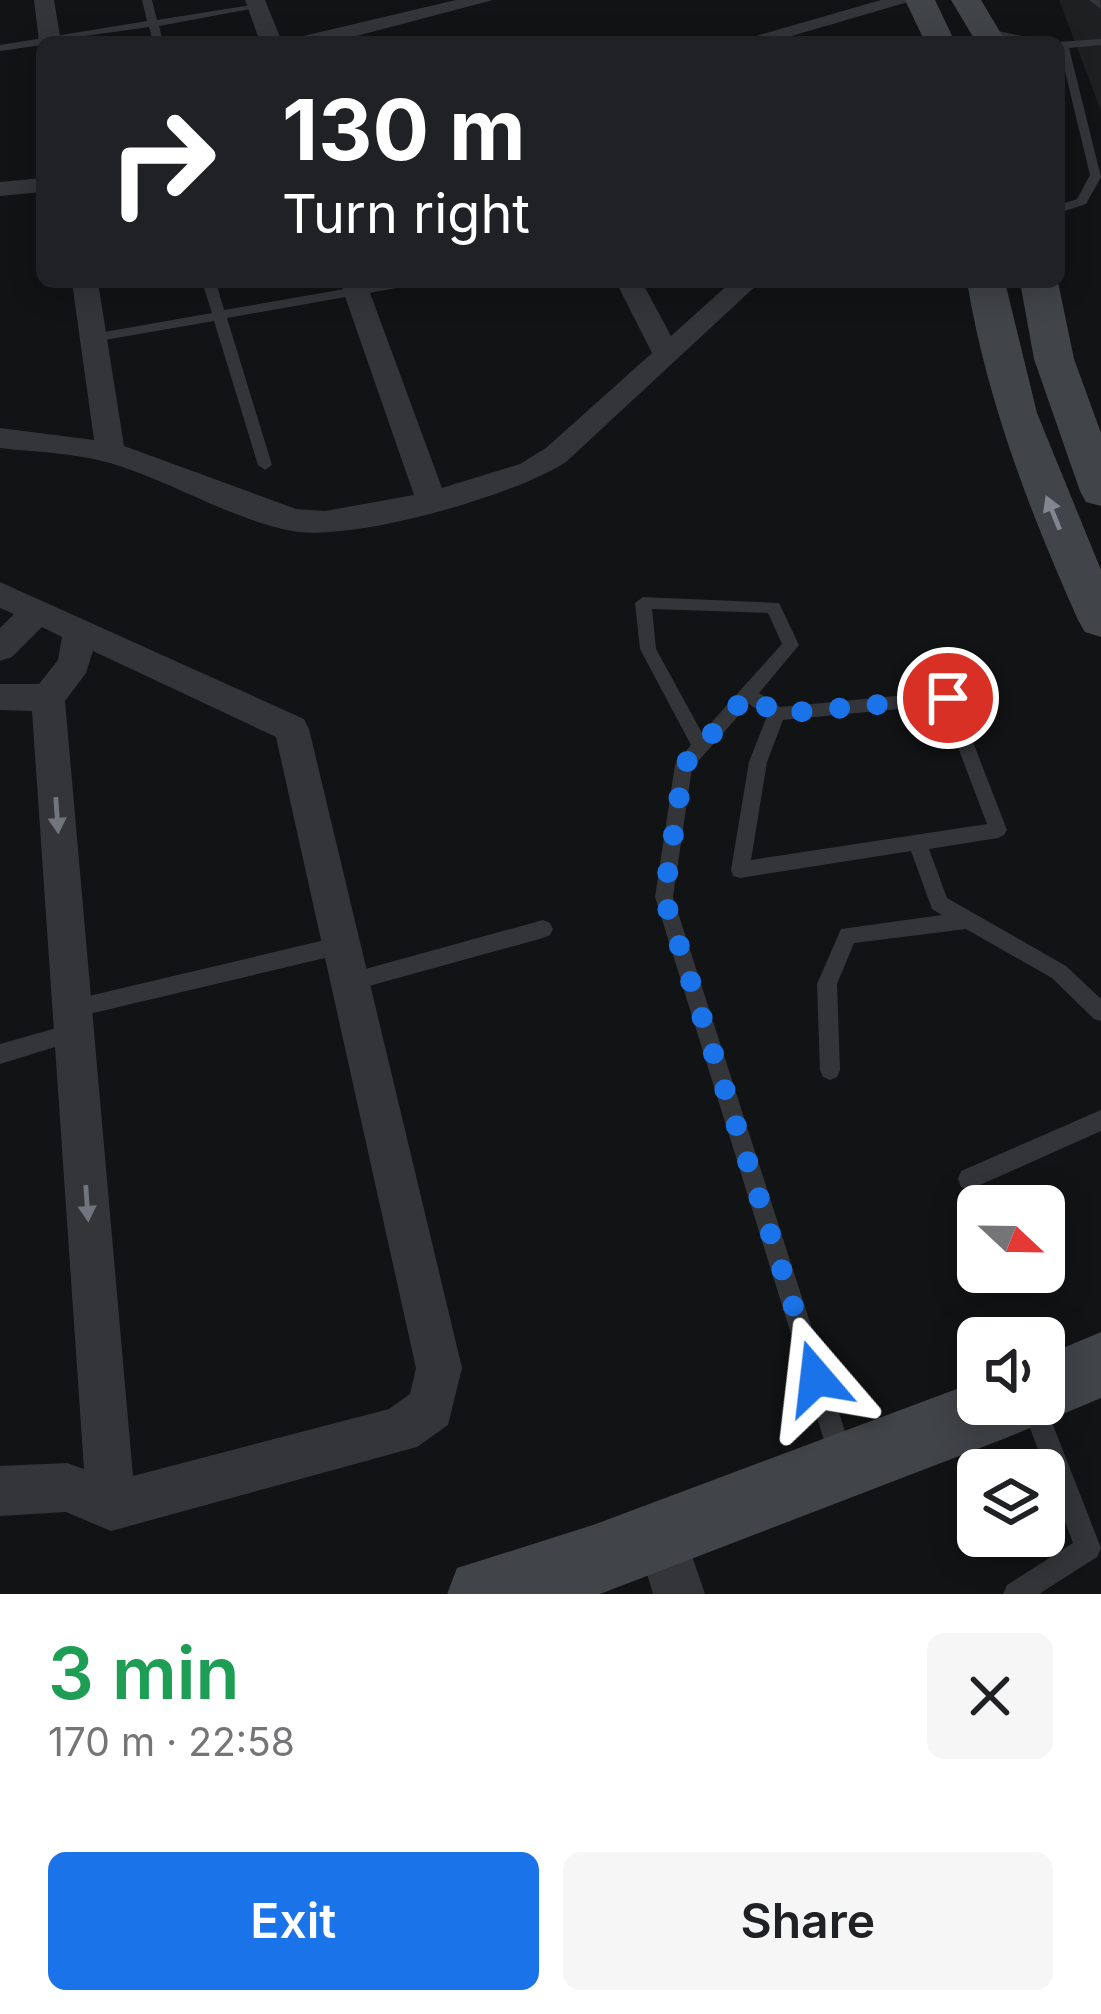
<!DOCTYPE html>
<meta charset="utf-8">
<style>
body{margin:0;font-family:Inter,sans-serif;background:#f6f6f6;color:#202124;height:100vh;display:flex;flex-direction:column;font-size:45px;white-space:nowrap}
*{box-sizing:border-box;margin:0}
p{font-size:39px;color:#757577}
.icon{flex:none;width:66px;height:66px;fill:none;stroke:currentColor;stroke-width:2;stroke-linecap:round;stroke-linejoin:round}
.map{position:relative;height:1594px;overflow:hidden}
.details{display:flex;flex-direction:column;background:#fff;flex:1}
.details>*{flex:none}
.guide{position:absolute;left:36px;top:36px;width:1029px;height:252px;border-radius:18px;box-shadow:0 6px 30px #0003;background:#202124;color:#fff;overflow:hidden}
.needle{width:78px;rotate:112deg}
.fabs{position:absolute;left:957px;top:1185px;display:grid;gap:24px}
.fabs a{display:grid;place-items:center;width:108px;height:108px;border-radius:18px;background:#fff;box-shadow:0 6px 30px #0003;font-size:60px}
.pin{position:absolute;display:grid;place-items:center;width:102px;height:102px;color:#fff;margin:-51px;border:6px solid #fff;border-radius:50%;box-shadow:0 3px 12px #0007}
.me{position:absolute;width:132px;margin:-66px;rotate:343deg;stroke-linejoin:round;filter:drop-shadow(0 0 9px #0008)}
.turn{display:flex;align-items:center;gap:42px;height:252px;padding:0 48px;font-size:54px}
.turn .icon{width:156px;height:156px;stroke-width:2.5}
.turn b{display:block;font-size:84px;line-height:102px}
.round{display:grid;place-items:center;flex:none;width:126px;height:126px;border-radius:18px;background:#f6f6f6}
.overview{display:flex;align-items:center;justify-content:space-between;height:204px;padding:0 48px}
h1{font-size:72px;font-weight:600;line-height:90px;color:#1e9e55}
.action{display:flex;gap:24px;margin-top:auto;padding:24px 48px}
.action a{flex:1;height:138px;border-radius:18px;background:#1a73e8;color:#fff;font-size:48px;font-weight:600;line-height:138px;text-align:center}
.action a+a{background:#f6f6f6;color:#202124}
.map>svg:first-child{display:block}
</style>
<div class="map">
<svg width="1101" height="1594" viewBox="0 0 1101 1594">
<rect width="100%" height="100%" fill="#121314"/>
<!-- built -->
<polygon fill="#1e1f21" points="1059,0 1101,0 1101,111"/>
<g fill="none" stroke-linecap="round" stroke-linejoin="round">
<!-- lane -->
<g fill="#333539" fill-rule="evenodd">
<polygon points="142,0 152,0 157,20 257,4 262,7 159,26 163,42 153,42 149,27 42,42 42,45 0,51 0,45 147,21"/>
<polygon points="1089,0 1100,0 1101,9"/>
<polygon points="988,29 1036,39 1041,42 1020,42 984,34 983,32"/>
<polygon points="1101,39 1101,45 1069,48 1101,177 1086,204 1059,213 1059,205 1077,199 1090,175 1058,42"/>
<polygon points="202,282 216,282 224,310 385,282 415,282 408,286 227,318 272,465 265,470 258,465 214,321 93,342 86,338 93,334 212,313"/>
<path d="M643,597L779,603L799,645L759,693L780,707L948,691L954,693L1007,830L1004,835L998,838L929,849L947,898L1066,966L1101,999V1021L1094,1019L1052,978L966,929L854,943L837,984L840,1070L837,1077L830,1080L823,1077L820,1070L817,984L841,929L942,915L932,909L911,851L740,878L733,876L731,870L749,762L767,716L749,704L692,768L673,897L852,1453L849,1462L840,1465L831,1462L828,1453L655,897L675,765L691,745L640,649L635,603ZM652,609L768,613L782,644L702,733L656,649ZM942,705L987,824L751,860L767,762L783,720Z"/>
<polygon points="543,920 550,923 553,929 550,935 543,938 351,991 344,988 341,982 344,976 351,973"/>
<polygon points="342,936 349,939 352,945 349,951 342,954 72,1018 65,1016 62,1009 65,1002 72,1000"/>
<polygon points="74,1023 81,1025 84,1032 81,1039 0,1064 0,1044"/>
<polygon points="1101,1110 1101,1131 969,1190 961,1187 958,1179 961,1171"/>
<polygon points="1044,1402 1101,1548 1097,1557 1039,1594 1003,1594 1007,1585 1073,1543 1021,1404"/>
</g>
<!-- street -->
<g fill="#333539" fill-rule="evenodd">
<polygon points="34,0 54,0 61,42 42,42 42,46 39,42"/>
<polygon points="245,0 265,0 282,42 260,42"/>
<polygon points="456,0 493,0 334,42 296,42 299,37"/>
<polygon points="881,0 915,0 771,42 735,42"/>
<polygon points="42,178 42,192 0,196 0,182"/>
<path d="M72,282H98L124,446L296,509L325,511L414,495L340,282H366L442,488L520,464L546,448L652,353L616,282H642L671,336L731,282H760L566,462C514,496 353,542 292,531C230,519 171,481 110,463C76,453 35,452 0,448V428L94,440Z"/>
<path d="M0,582L304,719L309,729L462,1368L448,1425L417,1447L111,1531L66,1512L0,1516V1466L67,1463L84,1469L32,711L0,710V684H39L58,660L62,637L42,627L12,657L0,661V628L14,614L0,608ZM93,651L276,737L416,1368L410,1394L389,1409L133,1476L65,701L86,673Z"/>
<polygon points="661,1511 679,1518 705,1594 653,1594 636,1536 643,1518"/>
</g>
<!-- secondary -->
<g fill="#414449" fill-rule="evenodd">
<polygon points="905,0 935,0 955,42 925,42"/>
<polygon points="951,0 981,0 1006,42 976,42"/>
<path d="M967,282H1005L1037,413L1101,570V637L1085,632L1078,620C1029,510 987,401 967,282Z"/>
<polygon points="1020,282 1058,282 1074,359 1101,433 1101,506 1086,502 1080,491 1034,359"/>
<polygon points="1101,1332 1101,1398 1044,1422 1034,1418 1030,1428 1006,1438 600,1594 447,1594 457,1568 593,1525 978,1381 978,1404 1044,1404 1044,1356"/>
</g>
</g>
<!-- one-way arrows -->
<defs><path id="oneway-solid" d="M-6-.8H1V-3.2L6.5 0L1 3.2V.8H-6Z" transform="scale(3)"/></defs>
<use fill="#81868f" href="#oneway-solid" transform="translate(1053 513) rotate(-112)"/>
<g fill="#71757d">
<use href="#oneway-solid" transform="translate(57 815) rotate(86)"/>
<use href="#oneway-solid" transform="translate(87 1203) rotate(86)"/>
</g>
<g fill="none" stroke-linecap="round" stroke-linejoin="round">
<!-- route -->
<polyline stroke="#1a73e8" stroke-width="21" stroke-dasharray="0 37.8" points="816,1378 664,897 684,765 748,694 777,714 948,698"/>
</g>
</svg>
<div class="fabs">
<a><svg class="needle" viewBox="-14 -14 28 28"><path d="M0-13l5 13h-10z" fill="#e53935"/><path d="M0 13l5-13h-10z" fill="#757577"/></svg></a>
<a><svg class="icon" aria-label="sound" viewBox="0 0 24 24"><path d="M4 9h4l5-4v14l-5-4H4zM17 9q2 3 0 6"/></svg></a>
<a><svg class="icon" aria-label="layers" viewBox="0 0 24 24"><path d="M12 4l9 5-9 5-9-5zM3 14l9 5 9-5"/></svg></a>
</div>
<div class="pin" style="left:948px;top:698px;background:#d93025"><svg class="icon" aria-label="arrive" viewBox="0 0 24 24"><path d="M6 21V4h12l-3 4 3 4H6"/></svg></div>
<svg class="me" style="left:816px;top:1378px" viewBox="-20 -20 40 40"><path d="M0-17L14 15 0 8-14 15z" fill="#1a73e8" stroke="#fff" stroke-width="4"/></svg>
<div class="guide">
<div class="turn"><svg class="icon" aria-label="right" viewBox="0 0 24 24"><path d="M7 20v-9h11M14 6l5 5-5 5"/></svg><div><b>130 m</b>Turn right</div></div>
</div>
</div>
<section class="details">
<div class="overview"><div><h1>3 min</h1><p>170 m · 22:58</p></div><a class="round"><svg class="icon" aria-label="close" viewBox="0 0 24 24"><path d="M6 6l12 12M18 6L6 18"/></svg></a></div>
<div class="action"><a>Exit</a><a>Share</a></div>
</section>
